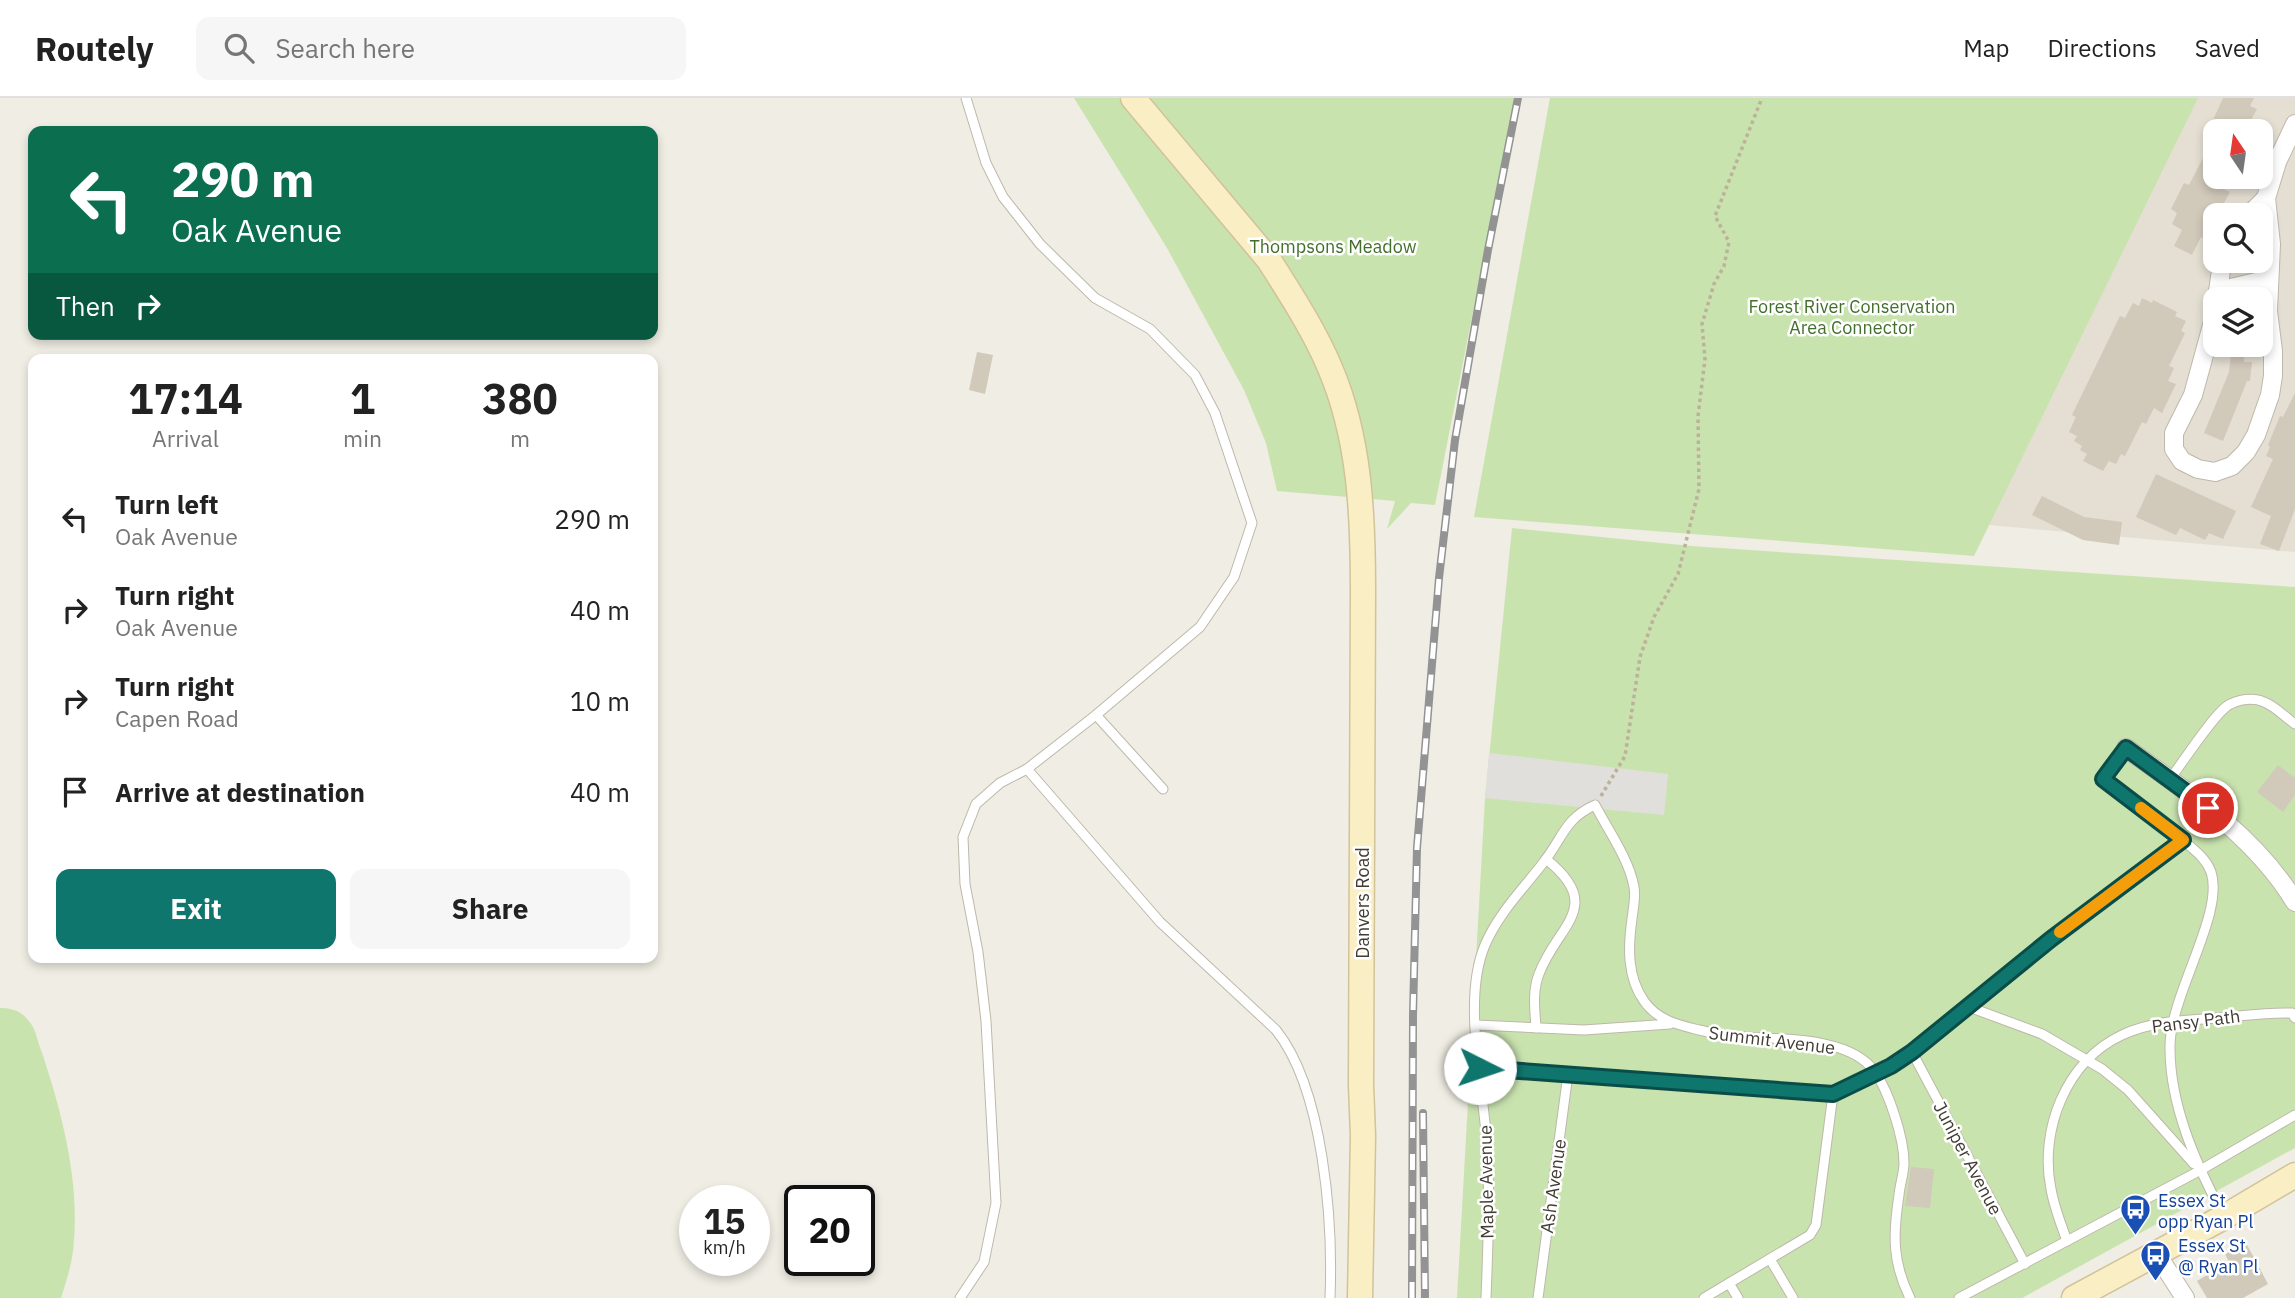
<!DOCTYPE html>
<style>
body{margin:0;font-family:"IBM Plex Sans",sans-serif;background:#f6f6f6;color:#222;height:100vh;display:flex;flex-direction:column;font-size:26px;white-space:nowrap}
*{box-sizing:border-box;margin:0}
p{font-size:23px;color:#767676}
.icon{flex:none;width:38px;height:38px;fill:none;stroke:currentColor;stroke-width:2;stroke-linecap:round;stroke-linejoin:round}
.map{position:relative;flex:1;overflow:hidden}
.side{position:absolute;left:28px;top:256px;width:630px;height:609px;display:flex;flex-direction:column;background:#fff;border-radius:14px;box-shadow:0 4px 10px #0003}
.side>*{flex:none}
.hud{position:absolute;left:28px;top:28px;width:630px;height:214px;border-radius:14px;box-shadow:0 4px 10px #0003;background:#0b6e4f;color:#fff;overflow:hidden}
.needle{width:46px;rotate:347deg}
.controls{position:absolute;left:2203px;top:21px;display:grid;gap:14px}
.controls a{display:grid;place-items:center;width:70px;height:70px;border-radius:14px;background:#fff;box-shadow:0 4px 10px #0003;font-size:35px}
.speed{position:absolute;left:679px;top:1087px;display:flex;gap:14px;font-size:35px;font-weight:700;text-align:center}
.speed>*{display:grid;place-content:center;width:91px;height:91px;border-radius:50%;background:#fff;box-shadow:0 4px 10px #0003;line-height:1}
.speed small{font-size:18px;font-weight:400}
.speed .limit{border:4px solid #111;border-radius:10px;background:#fff;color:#111}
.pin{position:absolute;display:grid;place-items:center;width:60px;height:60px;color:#fff;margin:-30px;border:4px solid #fff;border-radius:50%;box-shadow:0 2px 7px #0007}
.me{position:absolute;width:77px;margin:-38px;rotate:94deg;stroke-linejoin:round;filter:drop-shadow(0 0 5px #0008)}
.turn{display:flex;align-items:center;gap:24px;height:147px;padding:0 28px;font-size:32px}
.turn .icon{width:91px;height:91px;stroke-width:2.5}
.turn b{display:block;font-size:49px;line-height:60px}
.then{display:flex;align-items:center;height:66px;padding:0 28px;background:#0003;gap:14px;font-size:26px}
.eta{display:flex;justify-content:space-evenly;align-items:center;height:119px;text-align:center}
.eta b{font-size:42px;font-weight:800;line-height:49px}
.cta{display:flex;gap:14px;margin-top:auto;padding:14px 28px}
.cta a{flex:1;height:80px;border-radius:14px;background:#0f766e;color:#fff;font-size:28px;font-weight:800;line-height:80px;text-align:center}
.cta a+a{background:#f6f6f6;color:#222}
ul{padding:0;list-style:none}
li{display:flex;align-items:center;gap:21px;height:91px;padding:0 28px}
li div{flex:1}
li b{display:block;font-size:26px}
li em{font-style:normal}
header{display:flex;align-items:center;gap:42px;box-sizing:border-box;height:98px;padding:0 35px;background:#fff;border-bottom:2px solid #e0e0e0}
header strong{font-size:33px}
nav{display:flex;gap:38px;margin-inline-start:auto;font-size:24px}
.search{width:490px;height:63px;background:#f6f6f6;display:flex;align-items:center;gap:18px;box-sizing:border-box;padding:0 24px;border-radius:14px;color:#767676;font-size:26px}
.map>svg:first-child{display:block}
</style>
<header>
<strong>Routely</strong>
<div class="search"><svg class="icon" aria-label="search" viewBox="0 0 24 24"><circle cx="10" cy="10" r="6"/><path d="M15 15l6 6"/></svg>Search here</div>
<nav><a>Map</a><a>Directions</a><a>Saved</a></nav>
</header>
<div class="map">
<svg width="2295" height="1200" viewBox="0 0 2295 1200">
<rect width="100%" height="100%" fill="#f0ede4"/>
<!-- residential -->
<path fill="#e4dfd2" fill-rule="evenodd" d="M2182,0H2295V454L1965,425ZM2216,33H2261V79H2216ZM2216,117H2261V163H2216ZM2216,201H2261V247H2216Z"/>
<!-- green -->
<g fill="#c9e3af">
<polygon points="1074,0 1515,0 1435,407 1411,405 1387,431 1395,403 1277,393 1266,345 1244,292 1167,150"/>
<polygon points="1550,0 2198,0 1974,458 1474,419"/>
<polygon points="1512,430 1691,448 2295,489 2295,1050 2022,1200 1457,1200 1485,700"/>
<path d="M0,910C12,910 21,913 28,922C36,930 37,942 41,952C61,1011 79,1079 74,1142C73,1163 67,1181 61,1200H0Z"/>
</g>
<!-- parking -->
<polygon fill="#e1dfdc" points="1489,655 1668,676 1664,717 1485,700"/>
<!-- building -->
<g fill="#d1c9ba">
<polygon points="2223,0 2254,0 2250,8 2257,11 2245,33 2208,33"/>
<polygon points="2216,35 2216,79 2222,79 2217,88 2230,94 2224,105 2228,107 2222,117 2216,117 2216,133 2211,131 2206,142 2201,139 2192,157 2174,148 2182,132 2172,126 2177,115 2171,111 2184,85 2189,87"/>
<polygon points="2142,200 2152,205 2153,202 2177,214 2175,218 2186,223 2181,233 2185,235 2169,268 2174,270 2168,283 2176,286 2162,315 2154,310 2146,326 2142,324 2125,358 2121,356 2116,366 2109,363 2103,373 2083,363 2087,356 2080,352 2082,348 2074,343 2077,338 2069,334 2076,319 2072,317 2120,218 2125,220 2133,205 2139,208"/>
<polygon points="2232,247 2245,247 2244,264 2252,264 2250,283 2247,283 2223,343 2204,335 2229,274"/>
<polygon points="977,254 993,257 985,296 969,292"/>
<polygon points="2295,295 2295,411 2279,453 2260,446 2271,418 2251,409 2273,361 2266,358 2270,349 2268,347 2280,318 2283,319"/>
<polygon points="2156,376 2236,413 2223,441 2209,435 2205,442 2180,430 2176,437 2136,419"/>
<polygon points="2042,398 2084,419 2122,424 2119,447 2083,442 2032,417"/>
<polygon points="2278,667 2295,680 2295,697 2283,714 2257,694"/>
<polygon points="1911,1069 1934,1071 1930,1110 1905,1108"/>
<polygon points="2246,1145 2268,1186 2243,1200 2207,1200 2197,1183 2229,1164 2225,1156"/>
</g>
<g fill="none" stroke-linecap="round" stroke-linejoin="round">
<defs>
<g id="lane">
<polyline points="1096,617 1163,691"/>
<path d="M1027,671L1160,824L1276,932C1324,992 1333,1124 1330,1200"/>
<path d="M2170,681C2183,664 2212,619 2227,608C2238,601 2253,599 2264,604C2275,608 2285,619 2295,626"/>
<path d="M2183,742C2194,752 2206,760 2211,774C2225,816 2169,898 2170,950C2170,1008 2196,1066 2223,1117"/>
<polyline points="1969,909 2042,936 2102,971 2128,992 2194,1066"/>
<polyline points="1476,927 1584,932 1670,926"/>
<path d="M1536,930C1535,913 1532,893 1539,876C1557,827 1606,809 1546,761"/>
<polyline points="1912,954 2025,1166"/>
<polyline points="1480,970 1833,996 1891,968 1912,954 2051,841 2183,742 2103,681 2126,650"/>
<path d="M2067,1143C2061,1126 2054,1109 2051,1091C2039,1032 2066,963 2122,937C2152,923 2185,922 2217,920C2242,918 2267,914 2292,915L2295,920"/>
<polyline points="1770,1161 1793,1200"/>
<polyline points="1729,1185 1738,1200"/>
<polyline points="960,1200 984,1164 996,1105 986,923 978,854 965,786 963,739 976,706 1000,685 1027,671 1096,617 1200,529 1234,479 1252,425 1215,315 1195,277 1150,231 1095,200 1040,146 1003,99 986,65 966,0"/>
<path d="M1486,1200C1488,1149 1490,1097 1487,1046C1483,987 1462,901 1485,847C1498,816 1523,791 1543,765C1563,740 1564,721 1595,707C1608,732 1629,761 1634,789C1636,799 1633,811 1632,821C1628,849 1627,879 1644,903C1657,922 1678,927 1699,932C1709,934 1719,937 1730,938C1772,942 1849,936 1875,974C1889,994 1904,1040 1904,1065C1904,1075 1900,1086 1899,1097C1893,1136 1892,1164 1910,1200"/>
<polyline points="1538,1200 1568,976"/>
<polyline points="1704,1200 1810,1137 1816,1127 1833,996"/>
<polyline points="1959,1200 2199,1073 2295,1017"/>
</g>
<g id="street">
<polyline points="2249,117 2266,100"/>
<polyline points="2218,193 2269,181"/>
<polyline points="2217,201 2221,172 2225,163"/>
<polyline points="2216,213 2193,297 2174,335 2174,351 2182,363 2198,371 2215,374 2232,368 2246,354 2256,337 2270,297 2273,278 2273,253 2268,213 2271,146 2266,100 2277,64 2295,26"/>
<path d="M2126,650C2189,695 2254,737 2295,804"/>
<polyline points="2156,1155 2185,1200"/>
</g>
<g id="secondary">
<path d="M1133,0L1269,162C1291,197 1314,232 1330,270C1360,340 1363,417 1363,492L1361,987L1363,1038L1360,1200"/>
<polyline points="2074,1200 2224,1119 2295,1077"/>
</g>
</defs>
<!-- lane casing -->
<use href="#lane" stroke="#beb8aa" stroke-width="11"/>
<!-- street casing -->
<use href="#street" stroke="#beb8aa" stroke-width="20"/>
<!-- secondary casing -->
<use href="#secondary" stroke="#d1c399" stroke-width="27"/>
<!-- path -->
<polyline stroke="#bcb199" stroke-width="3.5" stroke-dasharray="3.5 3.5" stroke-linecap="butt" points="1601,698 1625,658 1640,559 1654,519 1678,476 1699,391 1698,318 1705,261 1702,226 1714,186 1724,168 1729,144 1715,118 1762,0"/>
<!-- lane -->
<use href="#lane" stroke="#fff" stroke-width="9"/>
<!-- street -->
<use href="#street" stroke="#fff" stroke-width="18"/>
<!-- secondary -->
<use href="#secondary" stroke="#faefc4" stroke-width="24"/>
<defs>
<g id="rail">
<polyline points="1423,1015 1425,1200"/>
<polyline points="1412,1200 1413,917 1417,750 1439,480 1455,342 1488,152 1518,0"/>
</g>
</defs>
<!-- rail casing -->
<use href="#rail" stroke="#939393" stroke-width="8"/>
<!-- rail -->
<use href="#rail" stroke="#fff" stroke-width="5" stroke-dasharray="16" stroke-linecap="butt"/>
</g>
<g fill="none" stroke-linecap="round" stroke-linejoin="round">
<defs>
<polyline id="route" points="1480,970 1833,996 1891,968 1912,954 2051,841 2183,742 2103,681 2126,650 2208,710"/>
</defs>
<!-- route casing -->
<use href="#route" stroke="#0a4d48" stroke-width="18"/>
<!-- route -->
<use href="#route" stroke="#0f766e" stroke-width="12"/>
<!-- slow -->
<polyline stroke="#f59e0b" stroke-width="12" points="2060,834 2183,742 2141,710"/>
</g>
<!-- icons -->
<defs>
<symbol id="bus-pin" viewBox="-11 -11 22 30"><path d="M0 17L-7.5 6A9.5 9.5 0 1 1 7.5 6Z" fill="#1a4fb4" stroke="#fff"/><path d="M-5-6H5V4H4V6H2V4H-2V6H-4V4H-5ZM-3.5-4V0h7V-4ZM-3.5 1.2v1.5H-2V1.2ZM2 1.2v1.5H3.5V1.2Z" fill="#fff"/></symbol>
</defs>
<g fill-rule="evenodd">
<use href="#bus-pin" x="2118" y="1094" width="35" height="47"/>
<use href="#bus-pin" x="2138" y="1140" width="35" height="47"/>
</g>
<g text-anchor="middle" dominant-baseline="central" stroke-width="5" stroke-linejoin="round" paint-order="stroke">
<!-- park labels -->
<g font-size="18" fill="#436f2c" stroke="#fff">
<text x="1333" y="148">Thompsons Meadow</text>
<text x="1852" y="208">Forest River Conservation<tspan x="1852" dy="21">Area Connector</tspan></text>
</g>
<!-- street labels -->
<g font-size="18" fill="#423d34" stroke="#fff">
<text transform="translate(1362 805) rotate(-90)">Danvers Road</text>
<text transform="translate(2196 923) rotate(-7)">Pansy Path</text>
<text transform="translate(1772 942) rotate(7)">Summit Avenue</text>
<text transform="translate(1968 1060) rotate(62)">Juniper Avenue</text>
<text transform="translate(1486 1084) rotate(-91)">Maple Avenue</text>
<text transform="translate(1553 1088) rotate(-82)">Ash Avenue</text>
</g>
<!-- transit labels -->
<g font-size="18" fill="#164399" stroke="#fff" text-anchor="start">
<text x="2158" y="1102">Essex St<tspan x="2158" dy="21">opp Ryan Pl</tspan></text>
<text x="2178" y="1147">Essex St<tspan x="2178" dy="21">@ Ryan Pl</tspan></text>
</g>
</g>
</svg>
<div class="controls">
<a><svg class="needle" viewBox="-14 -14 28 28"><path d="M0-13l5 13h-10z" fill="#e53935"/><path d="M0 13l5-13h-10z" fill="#767676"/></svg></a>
<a><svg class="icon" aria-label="search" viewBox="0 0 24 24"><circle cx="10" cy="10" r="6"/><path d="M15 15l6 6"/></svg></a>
<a><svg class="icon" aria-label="layers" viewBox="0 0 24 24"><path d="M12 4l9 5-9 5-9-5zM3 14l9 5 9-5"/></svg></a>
</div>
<div class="speed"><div>15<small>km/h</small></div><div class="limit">20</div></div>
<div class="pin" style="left:2208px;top:710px;background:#d93025"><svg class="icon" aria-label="arrive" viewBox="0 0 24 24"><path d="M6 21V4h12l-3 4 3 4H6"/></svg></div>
<svg class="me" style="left:1480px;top:970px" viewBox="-20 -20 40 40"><circle r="19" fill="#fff"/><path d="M0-13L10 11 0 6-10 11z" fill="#0f766e"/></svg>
<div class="hud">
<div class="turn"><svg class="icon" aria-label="left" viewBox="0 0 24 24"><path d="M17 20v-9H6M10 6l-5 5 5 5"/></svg><div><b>290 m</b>Oak Avenue</div></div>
<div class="then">Then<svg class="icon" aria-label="right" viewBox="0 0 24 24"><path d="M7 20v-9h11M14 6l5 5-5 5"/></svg></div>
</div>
<section class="side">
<div class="eta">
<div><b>17:14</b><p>Arrival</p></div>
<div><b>1</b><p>min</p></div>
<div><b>380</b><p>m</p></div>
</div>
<ul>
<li><svg class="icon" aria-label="left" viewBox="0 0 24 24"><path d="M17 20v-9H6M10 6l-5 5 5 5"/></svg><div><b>Turn left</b><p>Oak Avenue</p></div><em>290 m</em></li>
<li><svg class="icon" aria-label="right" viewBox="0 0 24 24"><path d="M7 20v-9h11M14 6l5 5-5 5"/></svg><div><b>Turn right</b><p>Oak Avenue</p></div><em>40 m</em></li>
<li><svg class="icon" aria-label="right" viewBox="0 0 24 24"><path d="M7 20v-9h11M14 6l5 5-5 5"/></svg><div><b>Turn right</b><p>Capen Road</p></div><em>10 m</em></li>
<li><svg class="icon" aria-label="arrive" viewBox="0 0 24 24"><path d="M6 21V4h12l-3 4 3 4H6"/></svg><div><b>Arrive at destination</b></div><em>40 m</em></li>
</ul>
<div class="cta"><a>Exit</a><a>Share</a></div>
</section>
</div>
